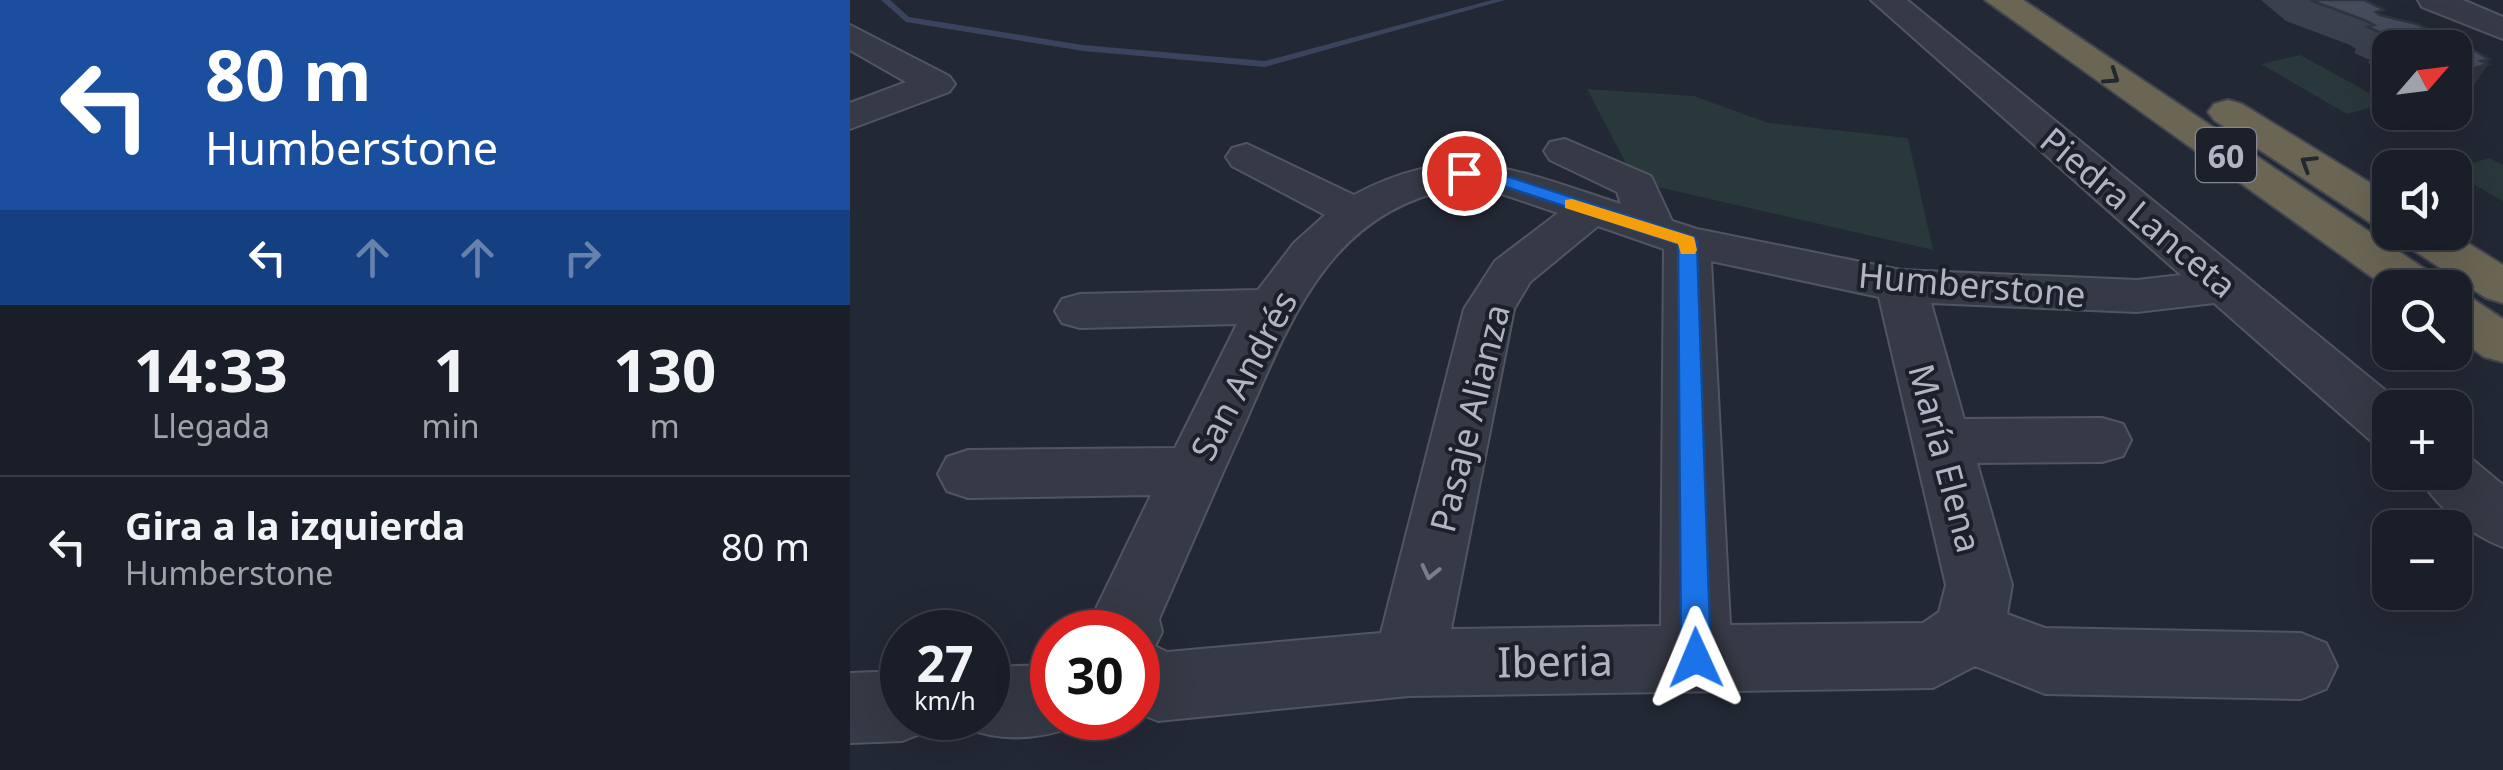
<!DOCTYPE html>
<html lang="es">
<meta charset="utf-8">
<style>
body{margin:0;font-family:"Noto Sans",sans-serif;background:#232730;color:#f1f3f6;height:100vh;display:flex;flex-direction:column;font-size:38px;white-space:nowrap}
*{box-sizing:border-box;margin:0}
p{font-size:32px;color:#9fa2a8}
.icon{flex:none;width:55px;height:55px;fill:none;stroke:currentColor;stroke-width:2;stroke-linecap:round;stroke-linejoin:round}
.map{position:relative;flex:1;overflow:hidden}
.panel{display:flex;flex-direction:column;background:#1a1e28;width:850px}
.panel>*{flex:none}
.banner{background:#1a4fa0;color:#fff;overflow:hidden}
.needle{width:65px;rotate:62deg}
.fabs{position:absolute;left:1522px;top:30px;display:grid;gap:20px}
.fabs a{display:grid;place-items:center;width:100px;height:100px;border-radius:20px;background:#1a1e28;box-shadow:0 10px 40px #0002,0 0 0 2px #383c45;font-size:50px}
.speed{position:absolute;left:30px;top:610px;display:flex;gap:20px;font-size:50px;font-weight:700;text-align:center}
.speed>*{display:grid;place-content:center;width:130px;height:130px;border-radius:50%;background:#1a1e28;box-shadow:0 10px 40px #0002,0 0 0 2px #383c45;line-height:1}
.speed small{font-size:25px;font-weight:400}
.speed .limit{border:15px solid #d22;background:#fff;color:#111}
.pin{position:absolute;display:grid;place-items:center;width:85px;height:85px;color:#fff;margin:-42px;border:5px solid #fff;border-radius:50%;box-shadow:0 2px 10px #0007}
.me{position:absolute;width:110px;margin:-55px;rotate:359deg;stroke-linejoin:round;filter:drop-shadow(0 0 8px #0008)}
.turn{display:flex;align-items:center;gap:35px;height:210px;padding:0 40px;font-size:45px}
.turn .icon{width:130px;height:130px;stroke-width:2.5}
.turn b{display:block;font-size:70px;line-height:85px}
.lanes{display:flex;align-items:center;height:95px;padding:0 40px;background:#0003;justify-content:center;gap:50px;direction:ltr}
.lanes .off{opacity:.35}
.eta{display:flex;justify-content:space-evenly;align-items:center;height:170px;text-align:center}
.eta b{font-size:60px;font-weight:700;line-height:70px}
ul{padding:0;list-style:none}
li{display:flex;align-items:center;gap:30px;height:140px;padding:0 40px;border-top:2px solid #383c45}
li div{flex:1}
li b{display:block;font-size:38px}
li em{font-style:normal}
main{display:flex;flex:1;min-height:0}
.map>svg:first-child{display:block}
</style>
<main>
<section class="panel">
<div class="banner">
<div class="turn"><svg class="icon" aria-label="left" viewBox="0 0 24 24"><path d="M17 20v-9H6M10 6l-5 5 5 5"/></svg><div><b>80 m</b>Humberstone</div></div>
<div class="lanes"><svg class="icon" aria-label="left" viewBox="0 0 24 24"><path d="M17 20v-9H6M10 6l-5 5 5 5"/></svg><svg class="icon off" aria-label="ahead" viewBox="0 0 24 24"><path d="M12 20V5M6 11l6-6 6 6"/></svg><svg class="icon off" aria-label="ahead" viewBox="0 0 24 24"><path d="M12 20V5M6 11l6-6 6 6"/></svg><svg class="icon off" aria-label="right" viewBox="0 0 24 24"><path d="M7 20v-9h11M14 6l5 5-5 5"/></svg></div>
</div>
<div class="eta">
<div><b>14:33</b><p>Llegada</p></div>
<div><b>1</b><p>min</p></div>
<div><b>130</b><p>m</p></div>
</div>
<ul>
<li><svg class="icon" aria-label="left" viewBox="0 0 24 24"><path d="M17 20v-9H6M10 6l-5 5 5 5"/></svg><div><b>Gira a la izquierda</b><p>Humberstone</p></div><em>80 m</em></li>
</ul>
</section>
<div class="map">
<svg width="1653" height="770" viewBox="0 0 1653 770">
<rect width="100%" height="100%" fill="#232835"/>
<!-- green -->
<g fill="#29383b">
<polygon points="1450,55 1538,103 1497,114 1411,64"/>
<polygon points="737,89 844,96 918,123 1058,138 1083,250 786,182"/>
<polygon points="1639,158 1653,165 1653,201 1605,174 1605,168"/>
</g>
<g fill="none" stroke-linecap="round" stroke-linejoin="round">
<!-- stream -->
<polygon fill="#3a445d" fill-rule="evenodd" points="31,0 40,0 59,17 233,45 415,61 642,0 655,0 415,67 233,51 56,22"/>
<defs>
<g id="minor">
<path d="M1021,0H1057L1557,408H1540V446L1520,440L1364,303L1287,312L1081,303L1114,419L1252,418L1273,424L1281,440L1273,456L1252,462L1127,463L1162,585L1157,614L1195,628L1451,633L1476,643L1487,666L1476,689L1451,699L1195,694L1125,666L1083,688L559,696L308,721L288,713V632H243L241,619L301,495L118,498L97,491L88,474L97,457L118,450L325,448L387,324L230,328L212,323L205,311L212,299L230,294L408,290L444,243L475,215L382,166L376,157L382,148L397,144L504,195C608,139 668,171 771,204L767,192L700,160L694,151L700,142L715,139L801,176L822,221L847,229L1051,270L1287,280L1331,275ZM607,188L637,189L708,213L645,261L614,309L531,633L317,652L305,646L312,632L309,619C338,553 366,487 396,421C441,318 481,210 607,188ZM748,226L814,249L811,626L601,629L664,309L680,282ZM861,261L1029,297L1096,585L1089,612L1073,623L880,625Z"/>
<polygon points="1568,0 1613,0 1653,17 1653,39 1572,7"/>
<polygon points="0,25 99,76 105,84 99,92 0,129 0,103 56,82 0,50"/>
<path d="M1605,451L1617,455L1653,485V547C1620,535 1583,504 1566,472H1605Z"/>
<path d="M202,665V718H231L228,725C190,740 150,742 112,727L108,718H138V667Z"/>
<polygon points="52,671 52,718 84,718 78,731 52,741 0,743 0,673"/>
</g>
<g id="highway">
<polygon points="1135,0 1173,0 1587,277 1594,288 1540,290"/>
<polygon points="1378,100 1392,104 1540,195 1540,229 1524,225 1364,120 1358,112 1364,104"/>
<polygon points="1544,232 1600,232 1653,265 1653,303 1636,298 1551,242"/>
<polygon points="1605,294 1623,299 1653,319 1653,362 1634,357 1605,336"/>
</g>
</defs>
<!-- minor casing -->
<use href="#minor" stroke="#515561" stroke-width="4"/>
<!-- highway casing -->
<use href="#highway" stroke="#414551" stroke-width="4"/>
<!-- minor -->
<use href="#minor" fill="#363a46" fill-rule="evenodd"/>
<!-- highway -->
<use href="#highway" fill="#6b6654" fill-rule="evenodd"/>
</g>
<!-- wall -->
<polygon fill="#3a404d" points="1411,0 1514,0 1531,15 1639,59 1636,64 1638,64 1620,91 1605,95 1605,48 1540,48 1540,72 1518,63 1520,60 1504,53 1506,49 1500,45 1436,21"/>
<!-- shaded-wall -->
<polygon fill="#30343f" points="1639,59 1635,65 1638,64 1620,91 1605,95 1605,90 1618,70 1631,61"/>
<!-- building -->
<polygon fill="#444b5a" stroke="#30343f" stroke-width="2.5" points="1460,0 1514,0 1534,10 1526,12 1530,15 1567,24 1620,48 1639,59 1631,61 1638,64 1618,70 1605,66 1605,48 1560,48 1533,37 1537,36 1518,27 1524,25 1514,20"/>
<!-- one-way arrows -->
<defs><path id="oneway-chevron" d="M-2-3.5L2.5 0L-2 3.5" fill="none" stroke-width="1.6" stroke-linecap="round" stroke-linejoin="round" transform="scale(2.5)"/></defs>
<g stroke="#23272f">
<use href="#oneway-chevron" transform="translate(1262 77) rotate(34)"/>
<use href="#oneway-chevron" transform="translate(1458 163) rotate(-148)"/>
</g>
<use stroke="#7a7e8b" href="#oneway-chevron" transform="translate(580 572) rotate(103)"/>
<!-- route -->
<polygon fill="#1a73e8" stroke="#114b97" stroke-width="2.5" points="614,167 647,173 844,237 847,241 861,658 856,667 846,671 836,667 831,658 828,244 638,181 608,177 608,169"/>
<!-- slow -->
<polygon fill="#f59e0b" points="722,199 844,237 847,250 845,254 831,254 828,244 715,208 715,200"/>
<g text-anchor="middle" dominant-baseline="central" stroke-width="8" stroke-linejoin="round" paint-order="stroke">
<!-- shield labels -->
<rect fill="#1b202b" stroke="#848895" stroke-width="2.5" x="1346" y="128" width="60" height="54" rx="8"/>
<g font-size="32" font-weight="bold" fill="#b1b5c3">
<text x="1376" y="155">60</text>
</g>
<!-- street labels -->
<g font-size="35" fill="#b1b5c3" stroke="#1b202b">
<text transform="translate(1289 212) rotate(40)">Piedra Lanceta</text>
<text transform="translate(1122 284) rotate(5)">Humberstone</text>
<text transform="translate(393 375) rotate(-62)">San Andrés</text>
<text transform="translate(619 418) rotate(-76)">Pasaje Alianza</text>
<text transform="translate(1096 458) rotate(75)">María Elena</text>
</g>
<!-- near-street labels -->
<g font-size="42" fill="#b1b5c3" stroke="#1b202b">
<text transform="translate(705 660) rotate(-1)">Iberia</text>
</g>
</g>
</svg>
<div class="fabs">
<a><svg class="needle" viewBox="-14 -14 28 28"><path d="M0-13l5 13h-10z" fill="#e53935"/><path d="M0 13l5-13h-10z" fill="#9fa2a8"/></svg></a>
<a><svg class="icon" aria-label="sound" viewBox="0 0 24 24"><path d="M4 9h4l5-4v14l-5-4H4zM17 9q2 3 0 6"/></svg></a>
<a><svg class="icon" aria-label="search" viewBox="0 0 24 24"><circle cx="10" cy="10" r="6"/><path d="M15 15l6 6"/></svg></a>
<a>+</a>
<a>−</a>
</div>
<div class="speed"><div>27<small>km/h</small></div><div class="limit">30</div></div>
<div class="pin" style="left:614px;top:173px;background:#d93025"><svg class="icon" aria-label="arrive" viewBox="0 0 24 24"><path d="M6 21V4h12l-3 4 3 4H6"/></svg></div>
<svg class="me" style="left:846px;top:658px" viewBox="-20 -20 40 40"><path d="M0-17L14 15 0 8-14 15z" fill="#1a73e8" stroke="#fff" stroke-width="4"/></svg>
</div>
</main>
